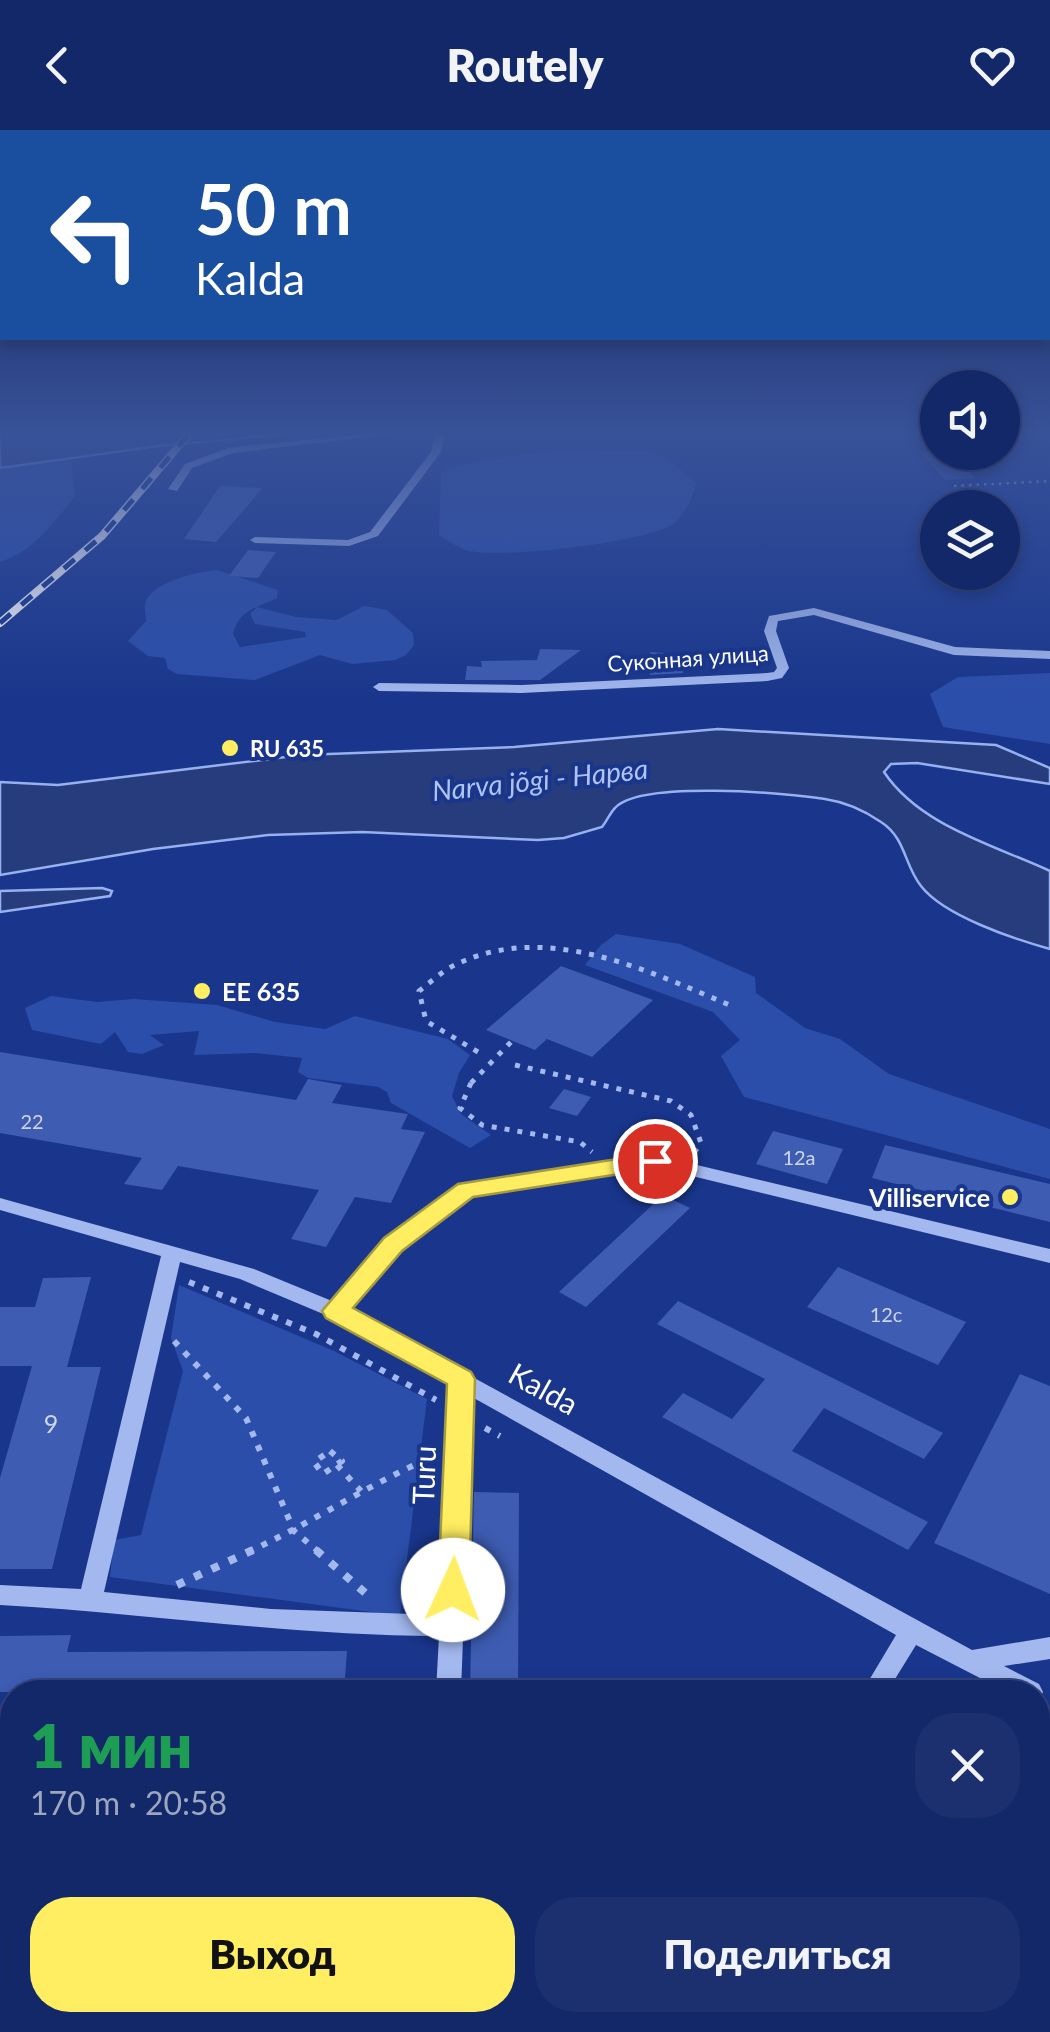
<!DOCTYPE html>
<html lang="ru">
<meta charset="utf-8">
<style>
body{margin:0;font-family:Lato,sans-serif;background:#1c306f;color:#f1f3f6;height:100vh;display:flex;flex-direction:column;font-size:38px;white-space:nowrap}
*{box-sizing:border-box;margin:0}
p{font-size:32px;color:#9da6c0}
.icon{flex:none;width:55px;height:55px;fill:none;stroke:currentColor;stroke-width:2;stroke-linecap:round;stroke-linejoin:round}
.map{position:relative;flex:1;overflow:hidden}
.sheet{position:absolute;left:0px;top:1550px;width:1050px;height:352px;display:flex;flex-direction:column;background:#132869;border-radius:40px 40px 0 0;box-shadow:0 5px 15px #0003,0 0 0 2px #32447d}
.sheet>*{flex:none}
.hud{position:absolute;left:0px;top:0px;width:1050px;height:210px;box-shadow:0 5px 15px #0003,0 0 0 2px #32447d;background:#1a4fa0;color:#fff;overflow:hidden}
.buttons{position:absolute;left:920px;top:240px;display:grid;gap:20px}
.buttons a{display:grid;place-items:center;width:100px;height:100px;border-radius:50%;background:#132869;box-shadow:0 5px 15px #0003,0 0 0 2px #32447d;font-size:50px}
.pin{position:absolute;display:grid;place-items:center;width:85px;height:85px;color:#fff;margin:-42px;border:5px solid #fff;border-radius:50%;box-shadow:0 2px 10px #0007}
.me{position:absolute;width:110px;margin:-55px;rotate:2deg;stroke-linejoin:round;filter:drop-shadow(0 0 8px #0008)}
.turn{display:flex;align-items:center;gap:35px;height:210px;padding:0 30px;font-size:45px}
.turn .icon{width:130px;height:130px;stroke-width:2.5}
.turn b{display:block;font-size:70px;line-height:85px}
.round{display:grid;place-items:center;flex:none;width:105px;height:105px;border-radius:40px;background:#1c306f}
.overview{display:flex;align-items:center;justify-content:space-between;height:170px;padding:0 30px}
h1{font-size:60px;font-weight:800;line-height:75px;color:#1e9e55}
.cta{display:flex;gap:20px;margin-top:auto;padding:20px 30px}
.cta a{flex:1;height:115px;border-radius:40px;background:#ffee61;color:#111;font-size:40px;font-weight:800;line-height:115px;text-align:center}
.cta a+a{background:#1c306f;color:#f1f3f6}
header{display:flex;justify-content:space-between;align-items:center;height:130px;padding:0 30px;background:#132869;font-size:45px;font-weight:800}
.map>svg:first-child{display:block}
</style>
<header><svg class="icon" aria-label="back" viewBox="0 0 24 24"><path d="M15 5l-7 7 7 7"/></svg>Routely<svg class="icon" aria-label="heart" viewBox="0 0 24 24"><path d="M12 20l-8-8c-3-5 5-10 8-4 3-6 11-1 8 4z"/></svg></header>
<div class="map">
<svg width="1050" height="1902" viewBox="0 0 1050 1902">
<rect width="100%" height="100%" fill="#19368c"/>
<!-- green -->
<g fill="#2b4eaa">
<path d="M648,320L670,330L696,353C692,368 687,382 674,393C651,412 496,430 466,420C457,417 447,410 439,405L441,342C511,319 574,320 648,320Z"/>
<path d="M71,327L75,366C54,392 33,422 0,432V338Z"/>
<path d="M217,440L278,460L277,468C256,479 240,478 233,504L240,517L306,507L305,502L255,494L250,484L257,477L296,487L337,490L364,476L387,480L413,503L414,515L406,525L395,530L352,534L320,525L255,550L177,544L168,539L165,528L148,526L128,511L146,491C146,486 144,481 145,475C147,453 199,441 217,440Z"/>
<polygon points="1050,543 1050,614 943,597 930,564 958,547"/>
<polygon points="616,804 680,814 755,847 756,863 805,898 840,909 889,944 1050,999 1050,1049 744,967 721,926 740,910 713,882 585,835 601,815"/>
<polygon points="51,866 97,872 134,869 217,875 275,892 325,899 355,886 448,909 470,925 459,943 452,966 461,984 491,1005 470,1018 391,973 387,962 378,957 308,948 298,942 302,928 255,923 194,925 199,901 150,905 164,915 142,924 128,922 115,902 101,914 32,900 25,878"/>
<polygon points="179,1155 334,1221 427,1269 400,1486 110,1447 114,1410 141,1405 183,1241 171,1208"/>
</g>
<!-- water -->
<g fill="#263c7d" stroke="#96b0f0" stroke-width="2.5">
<polygon points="0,304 290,304 159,316 0,338"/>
<path d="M718,599L996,615L1050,638V654L917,633L891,634L884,642C920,696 994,715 1050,741V819C1014,809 944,786 921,756C904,735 906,708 881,692C865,681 845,672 825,669C789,663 639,650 615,678C610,683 607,691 602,697L564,708L538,710L362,702L268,705L153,719L0,745V652L58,655L302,625L514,617Z"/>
<polygon points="102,758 112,761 110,766 0,782 0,761"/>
</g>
<!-- building -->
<g fill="#3d5cb2">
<polygon points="920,322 952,322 975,348 945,350"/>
<polygon points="220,356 263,358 216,412 184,409"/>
<polygon points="248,420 276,422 258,448 229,446"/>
<polygon points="540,519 581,520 540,550 465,550 467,536 482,537 481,531 537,530"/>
<polygon points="650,522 677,524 683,543 650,545"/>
<polygon points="561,836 653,870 592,927 547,909 535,920 486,900"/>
<polygon points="0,922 296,970 308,949 342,955 332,973 408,984 401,999 425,1002 391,1073 355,1067 326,1117 291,1109 319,1060 178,1036 162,1060 124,1054 142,1028 0,1003"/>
<polygon points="564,959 591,967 577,986 549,978"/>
<polygon points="773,1001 843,1019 827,1054 756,1034"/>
<polygon points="885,1015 1050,1054 1050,1092 872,1048"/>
<polygon points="663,1065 690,1078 586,1177 559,1162"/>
<polygon points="838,1137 966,1192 938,1235 807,1177"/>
<polygon points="91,1147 67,1237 101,1237 52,1439 0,1439 0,1348 32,1236 0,1236 0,1177 35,1177 43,1148"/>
<polygon points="678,1171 943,1303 924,1329 824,1278 792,1321 928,1392 908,1420 662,1287 683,1263 732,1289 765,1249 657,1194"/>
<polygon points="1020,1244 1050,1256 1050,1464 934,1413"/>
<polygon points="474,1362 519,1363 518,1562 470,1562"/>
<polygon points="71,1505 67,1522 347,1521 344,1562 0,1562 0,1506"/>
</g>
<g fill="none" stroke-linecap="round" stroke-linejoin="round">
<!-- path-far3 -->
<polyline stroke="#a3b8ee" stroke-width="2.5" stroke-dasharray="2.5 5" stroke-linecap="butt" points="954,356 1050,351"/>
<!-- path-far2 -->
<g stroke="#a3b8ee" stroke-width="5" stroke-dasharray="5 8" stroke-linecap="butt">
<path d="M478,922L426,891L419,861C431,852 443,840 457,834C547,791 648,841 732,876"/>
<polyline points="515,935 671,971 691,985 701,1013 694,1023"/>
<polyline points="471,953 460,978 482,995 580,1012 592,1022"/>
</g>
<!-- path-far1 -->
<g stroke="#a3b8ee" stroke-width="6" stroke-dasharray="6 9" stroke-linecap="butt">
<polyline points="189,1152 316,1204 436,1270"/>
<polyline points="174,1211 246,1288 294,1401 319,1422"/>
<polyline points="485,1298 500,1306"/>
<polygon points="330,1321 342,1331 323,1344 314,1332"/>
<polyline points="337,1335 361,1361"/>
<path d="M248,1422C312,1393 370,1353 435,1326"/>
</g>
<!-- path -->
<g stroke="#a3b8ee" stroke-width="8" stroke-dasharray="8 11" stroke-linecap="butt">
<polyline points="316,1420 370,1467"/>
<polyline points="177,1455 253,1420"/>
</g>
<!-- minor -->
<g fill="#a3b8ee" fill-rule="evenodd">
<polygon points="358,304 393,304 233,323 192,338 177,361 168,359 185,334 228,318"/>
<polygon points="435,304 445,304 441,322 378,406 349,416 255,413 250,410 255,407 348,410 370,402 431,322"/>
<polygon points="814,478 955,517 1050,521 1050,529 954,525 814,485 778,491 776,501 789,538 782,548 767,551 521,563 379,561 373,557 379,553 521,555 767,543 774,542 777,538 764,501 769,486"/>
<path d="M655,1025L1050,1119V1133L655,1037L471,1064L400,1120L348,1179L972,1520L1050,1507V1529L1004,1536L1039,1554L1043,1562L1039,1570L1038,1562H1007L916,1515L887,1562H862L896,1505L472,1267L461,1562H436L439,1506C292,1506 147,1483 0,1475V1455L81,1459L161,1126L0,1080V1068L254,1139L332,1171L386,1110L459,1055ZM180,1132L240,1149L328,1186L451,1255L440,1485L271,1479L104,1462Z"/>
<polygon points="146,1890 176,1890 174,1902 144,1902"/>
<rect x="422" y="1890" width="30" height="12"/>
<polygon points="846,1890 876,1890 878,1902 848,1902"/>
</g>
<defs>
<polyline id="rail" points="0,493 102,406 189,304"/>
</defs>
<!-- rail casing -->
<use href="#rail" stroke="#fff" stroke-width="8"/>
<!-- rail -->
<use href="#rail" stroke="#19368c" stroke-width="5" stroke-dasharray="14" stroke-linecap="butt"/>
<!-- path-bridge -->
<polyline stroke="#a3b8ee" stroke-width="5" stroke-dasharray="5 8" stroke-linecap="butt" points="471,953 513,910"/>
</g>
<!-- sky -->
<linearGradient id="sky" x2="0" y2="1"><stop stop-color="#0e1e4d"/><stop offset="0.53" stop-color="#385299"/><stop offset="1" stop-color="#385299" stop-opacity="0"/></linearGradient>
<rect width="1050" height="571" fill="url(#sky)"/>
<!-- route -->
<polygon fill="#ffee61" stroke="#a69b3f" stroke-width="2.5" points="655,1023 667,1031 664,1037 473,1067 402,1121 353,1178 471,1242 475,1249 469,1460 464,1470 453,1473 442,1470 438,1460 447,1254 326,1188 322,1181 384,1108 458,1054"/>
<!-- markers -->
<g fill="#ffee61" stroke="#19368c" stroke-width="4">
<circle cx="230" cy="618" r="10"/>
<circle cx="202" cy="861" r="10"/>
<circle cx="1010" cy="1067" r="10"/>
</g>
<g text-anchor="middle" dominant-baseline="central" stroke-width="8" stroke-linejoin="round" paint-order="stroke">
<!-- number labels -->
<g font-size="20" fill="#ced6ec">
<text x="32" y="991">22</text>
<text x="799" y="1027">12a</text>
<text x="886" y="1184">12c</text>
</g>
<!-- far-street labels -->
<g font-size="22" fill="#fff" stroke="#19368c">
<text transform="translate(688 528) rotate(-4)">Суконная улица</text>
</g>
<!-- far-poi labels -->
<g font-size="22" font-weight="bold" fill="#fff" stroke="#19368c" text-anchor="start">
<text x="250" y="618">RU 635</text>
</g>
<!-- poi labels -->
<g font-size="25" font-weight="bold" fill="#fff" stroke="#19368c" text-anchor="start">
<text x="222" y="861">EE 635</text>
<text x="990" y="1067" text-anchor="end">Villiservice</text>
</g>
<!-- near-number labels -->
<g font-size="25" fill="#ced6ec">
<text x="51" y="1293">9</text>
</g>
<!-- water labels -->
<g font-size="28" font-style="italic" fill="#afc3f5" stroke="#19368c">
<text transform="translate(540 649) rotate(-6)">Narva jõgi - Нарва</text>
</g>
<!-- near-street labels -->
<g font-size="30" fill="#fff" stroke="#19368c">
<text transform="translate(544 1258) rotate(29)">Kalda</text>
<text transform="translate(423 1345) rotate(-88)">Turu</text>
</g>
</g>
</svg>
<div class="buttons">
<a><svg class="icon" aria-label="sound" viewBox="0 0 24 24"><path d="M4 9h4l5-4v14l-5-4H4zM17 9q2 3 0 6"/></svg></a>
<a><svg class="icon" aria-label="layers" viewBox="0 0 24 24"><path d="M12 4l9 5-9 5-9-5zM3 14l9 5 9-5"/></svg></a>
</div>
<div class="pin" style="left:655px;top:1031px;background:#d93025"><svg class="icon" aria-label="arrive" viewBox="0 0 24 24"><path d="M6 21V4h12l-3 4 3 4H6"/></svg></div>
<svg class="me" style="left:453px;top:1460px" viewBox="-20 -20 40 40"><circle r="19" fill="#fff"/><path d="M0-13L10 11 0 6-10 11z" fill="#ffee61"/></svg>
<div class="hud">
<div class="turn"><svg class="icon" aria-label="left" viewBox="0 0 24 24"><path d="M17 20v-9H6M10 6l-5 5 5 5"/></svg><div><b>50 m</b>Kalda</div></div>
</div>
<section class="sheet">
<div class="overview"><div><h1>1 мин</h1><p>170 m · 20:58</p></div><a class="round"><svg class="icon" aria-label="close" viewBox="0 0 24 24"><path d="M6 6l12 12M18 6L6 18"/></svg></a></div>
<div class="cta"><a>Выход</a><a>Поделиться</a></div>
</section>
</div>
